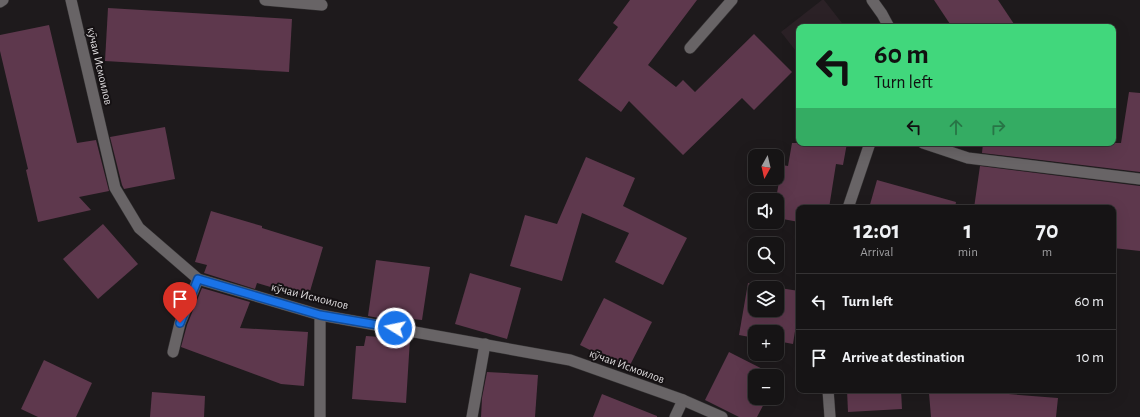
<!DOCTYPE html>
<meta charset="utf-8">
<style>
body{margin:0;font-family:"Alegreya Sans",sans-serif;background:#1f1d1e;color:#f1f3f6;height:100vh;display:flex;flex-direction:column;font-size:15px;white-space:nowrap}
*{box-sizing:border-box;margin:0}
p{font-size:13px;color:#9e9ea0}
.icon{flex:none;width:22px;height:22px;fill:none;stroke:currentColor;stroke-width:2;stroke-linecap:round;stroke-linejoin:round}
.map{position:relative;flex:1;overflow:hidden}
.details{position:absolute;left:796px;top:205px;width:320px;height:188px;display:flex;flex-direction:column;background:#161415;border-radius:8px;box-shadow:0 4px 16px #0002,0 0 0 1px #353334}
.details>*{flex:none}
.banner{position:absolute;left:796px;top:24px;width:320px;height:122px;border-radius:8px;box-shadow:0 4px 16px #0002,0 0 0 1px #353334;background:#41d77c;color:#111;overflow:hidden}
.needle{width:26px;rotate:188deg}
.fabs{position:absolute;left:748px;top:149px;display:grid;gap:8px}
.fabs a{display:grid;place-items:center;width:36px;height:36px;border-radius:8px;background:#161415;box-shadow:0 4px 16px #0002,0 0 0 1px #353334;font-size:20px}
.pin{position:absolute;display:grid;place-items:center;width:34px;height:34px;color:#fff;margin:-41px -17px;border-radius:50% 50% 50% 0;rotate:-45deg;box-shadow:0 0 4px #0007}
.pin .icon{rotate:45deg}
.me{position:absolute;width:44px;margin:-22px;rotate:280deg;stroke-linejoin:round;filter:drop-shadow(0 0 3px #0008)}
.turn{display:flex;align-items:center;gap:14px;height:84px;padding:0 12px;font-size:18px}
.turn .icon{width:52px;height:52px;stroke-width:2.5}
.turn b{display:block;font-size:28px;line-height:34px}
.lanes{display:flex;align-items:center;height:38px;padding:0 12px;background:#0003;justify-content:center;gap:20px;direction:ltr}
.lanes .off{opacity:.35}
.eta{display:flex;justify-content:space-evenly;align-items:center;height:68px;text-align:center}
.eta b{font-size:24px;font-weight:700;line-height:28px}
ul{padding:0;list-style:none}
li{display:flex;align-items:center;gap:12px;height:56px;padding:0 12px;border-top:1px solid #353334}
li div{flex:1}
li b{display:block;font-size:15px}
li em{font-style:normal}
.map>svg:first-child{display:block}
</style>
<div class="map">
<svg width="1140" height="417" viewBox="0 0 1140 417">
<rect width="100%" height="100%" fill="#1e1a1c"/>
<!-- built -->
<polygon fill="#2b2126" points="822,0 824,0 845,27 799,27 799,55 781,32"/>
<!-- building -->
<g fill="#5e384d" fill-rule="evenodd">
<polygon points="630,0 697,0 648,65 676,87 683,80 695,92 754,34 792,72 754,110 742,98 683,155 629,101 621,112 578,80 618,27 613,23"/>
<polygon points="934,0 998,0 1016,27 952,27"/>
<polygon points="108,8 292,19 289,72 105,61"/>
<polygon points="49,25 77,143 96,140 109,191 79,197 91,210 38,222 26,170 28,169 0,51 0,35"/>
<polygon points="1129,92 1140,93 1140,172 982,153 983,143 1121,143"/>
<polygon points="165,127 175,179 124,189 122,185 110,137"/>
<polygon points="792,143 847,143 843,165 836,164 829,208 799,208 799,222 777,218 777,193 782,165 788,166"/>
<polygon points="586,157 635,178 623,206 687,238 663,285 615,262 629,233 582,213 562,281 510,266 525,215 557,224"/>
<polygon points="980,166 1140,186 1140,251 1113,248 1113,208 974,208"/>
<polygon points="877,180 956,202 955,208 869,208"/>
<polygon points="211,211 262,226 262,228 323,247 308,298 257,283 255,289 204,273 207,265 195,262"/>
<polygon points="103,224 138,264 98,299 63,259"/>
<polygon points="376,260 430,267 422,320 412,319 411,324 368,316"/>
<polygon points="470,273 521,288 507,339 455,324"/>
<path d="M748,283L799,291V305L793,344L777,341V332H755V338L739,335ZM755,288H777V310H755Z"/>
<polygon points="202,288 250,302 240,328 308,332 304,386 281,384 181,347 187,325"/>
<polygon points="604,298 652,322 628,369 580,345"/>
<polygon points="366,336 410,339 406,403 352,399 356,346 364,346"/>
<polygon points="729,352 776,376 755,376 755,398 767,398 757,417 739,417 705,400"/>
<polygon points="44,360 92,383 76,417 38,417 21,409"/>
<polygon points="487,372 538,375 535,417 481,417 482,398"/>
<polygon points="847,390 901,390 902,409 848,412"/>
<polygon points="983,390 983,392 1058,398 1056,417 931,417 929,393"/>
<polygon points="152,392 205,396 204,417 150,417"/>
<polygon points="602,394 657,416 657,417 593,417"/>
</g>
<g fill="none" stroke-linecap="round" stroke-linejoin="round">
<defs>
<g id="service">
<polyline points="872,0 882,14 889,27"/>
<polyline points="923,143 968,158 1140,179"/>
<polyline points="848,208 870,143"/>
<polyline points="828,390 830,417"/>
</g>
<g id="minor">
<polyline points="71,0 115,188 139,228 198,279 320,315 570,360 683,400 722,417"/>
<polyline points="265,0 322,5"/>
<polyline points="0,2 3,0"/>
<polyline points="690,48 732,0"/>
<polyline points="173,352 180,323 198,279"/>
<polyline points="320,417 320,315"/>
<polyline points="472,417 485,344"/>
<polyline points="675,417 683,400"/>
</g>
</defs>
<!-- service casing -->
<use href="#service" stroke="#363435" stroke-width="12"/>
<!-- minor casing -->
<use href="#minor" stroke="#363435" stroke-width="12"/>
<!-- service -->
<use href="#service" stroke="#686466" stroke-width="11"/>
<!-- minor -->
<use href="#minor" stroke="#686466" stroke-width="11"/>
</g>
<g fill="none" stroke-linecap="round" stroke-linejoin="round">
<defs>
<polyline id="route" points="180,323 198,279 320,315 395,328"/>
</defs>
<!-- route casing -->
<use href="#route" stroke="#114b97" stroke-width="10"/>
<!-- route -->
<use href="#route" stroke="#1a73e8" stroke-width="7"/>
</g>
<g text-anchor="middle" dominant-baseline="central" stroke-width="4" stroke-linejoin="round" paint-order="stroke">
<!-- street labels -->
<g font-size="12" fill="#dbd8da" stroke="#151113">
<text transform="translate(100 66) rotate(77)">кӯчаи Исмоилов</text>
<text transform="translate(310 296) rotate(14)">кӯчаи Исмоилов</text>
<text transform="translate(627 366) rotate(20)">кӯчаи Исмоилов</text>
</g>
</g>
</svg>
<div class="fabs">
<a><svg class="needle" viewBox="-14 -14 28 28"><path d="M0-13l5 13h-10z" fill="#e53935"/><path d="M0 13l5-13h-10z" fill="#9e9ea0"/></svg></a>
<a><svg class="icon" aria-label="sound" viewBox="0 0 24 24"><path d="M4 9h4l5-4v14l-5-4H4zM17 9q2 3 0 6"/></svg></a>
<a><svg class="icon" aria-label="search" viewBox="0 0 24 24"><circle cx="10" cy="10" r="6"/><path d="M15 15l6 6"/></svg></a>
<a><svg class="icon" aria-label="layers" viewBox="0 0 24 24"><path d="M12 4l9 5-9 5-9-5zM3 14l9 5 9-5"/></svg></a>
<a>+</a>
<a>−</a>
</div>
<div class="pin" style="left:180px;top:323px;background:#d93025"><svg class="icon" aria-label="arrive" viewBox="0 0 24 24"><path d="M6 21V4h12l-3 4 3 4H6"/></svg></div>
<svg class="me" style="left:395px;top:328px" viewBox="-20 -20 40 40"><circle r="17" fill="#1a73e8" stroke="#fff" stroke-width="3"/><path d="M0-11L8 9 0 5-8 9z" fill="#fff"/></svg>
<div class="banner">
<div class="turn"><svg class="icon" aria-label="left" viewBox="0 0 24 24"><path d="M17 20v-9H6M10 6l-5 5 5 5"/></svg><div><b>60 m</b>Turn left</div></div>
<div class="lanes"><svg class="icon" aria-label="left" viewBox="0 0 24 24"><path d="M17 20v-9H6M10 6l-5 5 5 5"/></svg><svg class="icon off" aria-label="ahead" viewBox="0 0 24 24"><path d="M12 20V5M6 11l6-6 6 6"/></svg><svg class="icon off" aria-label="right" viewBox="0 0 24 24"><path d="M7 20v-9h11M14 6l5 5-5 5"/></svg></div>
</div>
<section class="details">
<div class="eta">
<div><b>12:01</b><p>Arrival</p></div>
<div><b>1</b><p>min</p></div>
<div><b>70</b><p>m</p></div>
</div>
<ul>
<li><svg class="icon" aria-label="left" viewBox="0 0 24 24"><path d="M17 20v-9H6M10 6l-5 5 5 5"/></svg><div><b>Turn left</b></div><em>60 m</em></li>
<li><svg class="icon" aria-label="arrive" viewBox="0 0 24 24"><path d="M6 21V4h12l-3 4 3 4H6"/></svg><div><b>Arrive at destination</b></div><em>10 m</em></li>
</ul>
</section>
</div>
